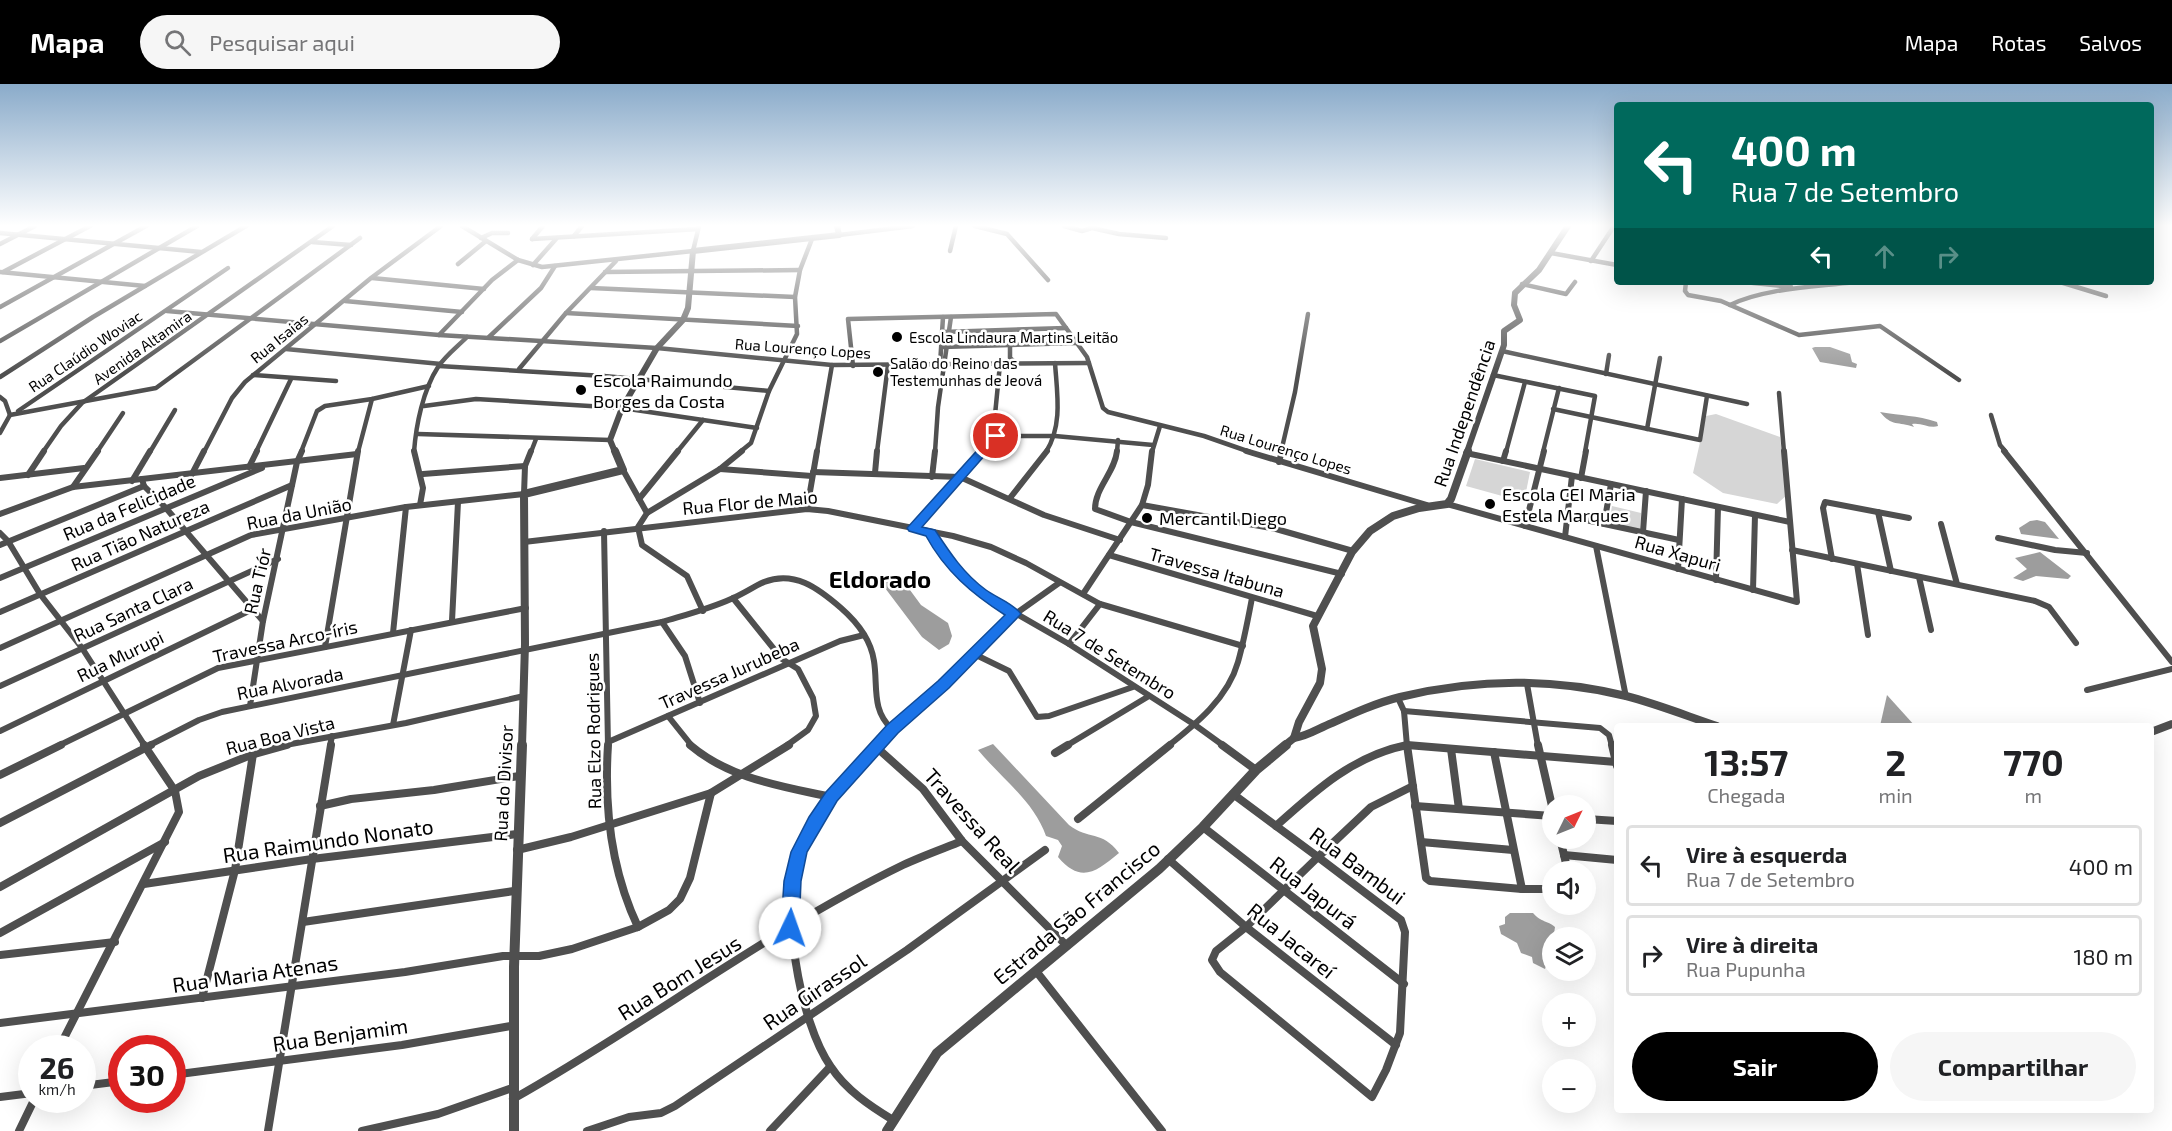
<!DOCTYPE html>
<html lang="pt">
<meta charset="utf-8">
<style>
body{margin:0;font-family:"Exo 2",sans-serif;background:#f6f6f6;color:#202124;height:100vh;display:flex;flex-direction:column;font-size:22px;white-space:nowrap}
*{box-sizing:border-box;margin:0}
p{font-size:20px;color:#757577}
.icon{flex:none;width:33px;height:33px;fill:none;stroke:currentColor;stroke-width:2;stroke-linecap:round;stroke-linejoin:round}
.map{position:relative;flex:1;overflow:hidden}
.details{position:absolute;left:1614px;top:639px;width:540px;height:390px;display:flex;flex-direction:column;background:#fff;border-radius:6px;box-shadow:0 6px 24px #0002}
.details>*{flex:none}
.top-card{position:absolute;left:1614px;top:18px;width:540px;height:183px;border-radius:6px;box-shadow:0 6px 24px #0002;background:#00695c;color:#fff;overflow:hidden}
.needle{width:39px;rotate:47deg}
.controls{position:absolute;left:1542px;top:711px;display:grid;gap:12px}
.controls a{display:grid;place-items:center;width:54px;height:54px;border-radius:50%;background:#fff;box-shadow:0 6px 24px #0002;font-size:30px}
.speed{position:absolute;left:18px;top:951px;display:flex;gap:12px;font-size:30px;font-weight:700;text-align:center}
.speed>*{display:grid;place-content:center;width:78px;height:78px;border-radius:50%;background:#fff;box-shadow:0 6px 24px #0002;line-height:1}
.speed small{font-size:15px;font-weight:400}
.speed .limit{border:9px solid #d22;background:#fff;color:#111}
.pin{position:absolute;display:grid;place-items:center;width:51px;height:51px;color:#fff;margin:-26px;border:3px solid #fff;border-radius:50%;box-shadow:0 2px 6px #0007}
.me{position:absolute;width:66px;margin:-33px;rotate:3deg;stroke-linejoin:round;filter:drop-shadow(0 0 4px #0008)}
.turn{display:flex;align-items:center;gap:21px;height:126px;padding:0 18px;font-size:27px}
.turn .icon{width:78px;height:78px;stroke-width:2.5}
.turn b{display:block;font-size:42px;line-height:51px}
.lanes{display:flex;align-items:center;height:57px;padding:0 18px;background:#0003;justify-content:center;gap:30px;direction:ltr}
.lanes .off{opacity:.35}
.eta{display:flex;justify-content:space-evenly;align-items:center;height:102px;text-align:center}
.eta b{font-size:36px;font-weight:700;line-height:42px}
.action{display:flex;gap:12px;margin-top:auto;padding:12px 18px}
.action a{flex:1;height:69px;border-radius:36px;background:#000;color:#fff;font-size:24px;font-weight:700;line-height:69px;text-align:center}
.action a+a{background:#f6f6f6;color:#202124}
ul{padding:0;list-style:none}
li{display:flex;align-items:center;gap:18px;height:81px;margin:0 12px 9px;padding:0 6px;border:3px solid #e0e0e0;border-radius:6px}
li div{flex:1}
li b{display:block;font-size:22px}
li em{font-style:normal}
header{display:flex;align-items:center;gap:36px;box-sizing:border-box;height:84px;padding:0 30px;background:#000;color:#fff}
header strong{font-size:28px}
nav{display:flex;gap:33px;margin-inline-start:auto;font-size:21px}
.search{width:420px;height:54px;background:#f6f6f6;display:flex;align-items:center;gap:15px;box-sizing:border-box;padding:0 21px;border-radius:33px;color:#757577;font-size:22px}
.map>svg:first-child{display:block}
</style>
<header>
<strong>Mapa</strong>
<div class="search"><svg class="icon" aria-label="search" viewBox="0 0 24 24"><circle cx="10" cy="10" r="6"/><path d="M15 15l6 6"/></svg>Pesquisar aqui</div>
<nav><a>Mapa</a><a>Rotas</a><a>Salvos</a></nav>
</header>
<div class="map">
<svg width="2172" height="1047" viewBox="0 0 2172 1047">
<rect width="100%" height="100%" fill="#fff"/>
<!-- green -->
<g fill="#d6d6d6">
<polygon points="1716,330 1780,353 1787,411 1777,420 1723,409 1693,389 1706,332"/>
<polygon points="1475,375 1530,388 1524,418 1466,402"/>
<polygon points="1612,422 1641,429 1640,447 1609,439"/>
</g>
<!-- water -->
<g fill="#9d9d9d">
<polygon points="1815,263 1830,263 1850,270 1852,278 1857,280 1856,284 1820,278 1812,264"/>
<path d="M1880,328C1902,332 1916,331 1937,338L1938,342C1930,345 1921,338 1912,340L1914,343C1898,337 1892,343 1880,328Z"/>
<polygon points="2037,436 2045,438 2059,455 2021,450 2019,444 2030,437"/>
<polygon points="2040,468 2071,492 2068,495 2036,492 2023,497 2013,494 2027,485 2015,474"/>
<polygon points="884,497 907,502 921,521 948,539 952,552 949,560 939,566 922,553 882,500"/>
<polygon points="1887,611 1915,642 1880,642"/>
<path d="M993,660L1069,741C1088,756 1102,746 1119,769C1096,788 1081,800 1058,773L1062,762L1058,756L1046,752C1034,717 1001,694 978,666Z"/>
<path d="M1510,829H1533C1542,839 1547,836 1555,843L1552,864L1545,885L1533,879L1532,873L1521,869L1517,859L1501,850L1499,842L1505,840V833Z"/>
</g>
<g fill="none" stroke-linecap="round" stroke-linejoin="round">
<!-- minor-far2 -->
<g stroke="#4f4f4f" stroke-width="4.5">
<polyline points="462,142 518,176 542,183 693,167 699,142"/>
<polyline points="975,142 1007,150 1048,196"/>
<polyline points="1064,142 1082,147 1092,144 1119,150 1166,154"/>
<polyline points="0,149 201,168"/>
<polyline points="839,151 913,142"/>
<polyline points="574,152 582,142"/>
<polyline points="481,154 492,149 508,149"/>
<polyline points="532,155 698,145"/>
<polyline points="532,155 543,142"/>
<polyline points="312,158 351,161"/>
<polyline points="0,160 35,142"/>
<polyline points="950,167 956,142"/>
<polyline points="1551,169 1617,181"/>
<polyline points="1591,177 1614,142"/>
<polyline points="458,180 486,157"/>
<polyline points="533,181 556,155"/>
<polyline points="0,188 145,202"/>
<polyline points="3,188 90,142"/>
<polyline points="605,188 800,186"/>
<polyline points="372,194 484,205"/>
<polyline points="1686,198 1685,207 1688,211 1721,217 1799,251 1880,242 1959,296"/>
<polyline points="1744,198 1791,203"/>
<polyline points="2060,198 2106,212"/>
<polyline points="1522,200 1566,210 1575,198"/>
<polyline points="591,204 795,213"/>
<polyline points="345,217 462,228"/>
<path d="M1730,221C1764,204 1816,203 1854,198"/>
<polyline points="0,223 146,142"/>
<polyline points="167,227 439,251 657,264 832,281 1089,279"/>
<polyline points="566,229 798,242"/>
<polyline points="943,248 1066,244"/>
<polyline points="439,251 492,196 518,176"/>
<polyline points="489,253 541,204 555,182"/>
<polyline points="0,257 197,142"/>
<polyline points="1010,261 1010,274 1016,279"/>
<polyline points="942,263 1076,259"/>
<polyline points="286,265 441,280"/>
<polyline points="1502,267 1747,320"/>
<polyline points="940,281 943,233"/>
<polyline points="439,282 604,292 769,307"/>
<polyline points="853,282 848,235 1056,230 1087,273 1103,324 1108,328 1204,352 1250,368"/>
<polyline points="519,285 566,229 616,177"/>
<polyline points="1606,290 1609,271"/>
<polyline points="253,291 336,297"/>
<polyline points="1493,291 1595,312 1585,368"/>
<polyline points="0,293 93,233 246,142"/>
<polyline points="1779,309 1784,368"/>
<polyline points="0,313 5,317 10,331"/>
<polyline points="424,322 476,315 622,324 757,344"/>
<polyline points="1553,325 1700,356 1707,312"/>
<polyline points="18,327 228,184"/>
<polyline points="10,331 156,304 360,154"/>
<polyline points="1991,331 2000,361 2006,368"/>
<polyline points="1647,345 1660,274"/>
<polyline points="0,349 10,331"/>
<polyline points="418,350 610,356"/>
<polyline points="996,352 1055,352 1153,361"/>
<polyline points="43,368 61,342 82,319 333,142"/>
<polyline points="97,368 123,329"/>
<polyline points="150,368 175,326"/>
<polyline points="204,368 232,314 245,298 371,194 441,142"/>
<polyline points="256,368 291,295"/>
<polyline points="301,368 317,327 325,322 372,315 429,302"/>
<polyline points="358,368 372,315"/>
<path d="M414,368C416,341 423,306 438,283C445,272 457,263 467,253"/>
<polyline points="531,368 536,355"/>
<polyline points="677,368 703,336"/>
<polyline points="740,368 751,359 769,307 797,250 795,213 800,186 812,155"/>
<polyline points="817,368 832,281"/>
<polyline points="877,368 888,281"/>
<polyline points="935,368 938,323 951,233"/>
<polyline points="982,368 996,352 994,341 1000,280"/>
<path d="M1046,368C1063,341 1057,309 1055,279"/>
<polyline points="1117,368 1118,356"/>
<polyline points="1152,368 1160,342"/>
<polyline points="1281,368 1295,308 1308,230"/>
<polyline points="1506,368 1525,298"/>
<polyline points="1543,368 1559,304"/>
</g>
<!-- minor-far1 -->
<g stroke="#4f4f4f" stroke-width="6">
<polyline points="414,367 423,404 420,421"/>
<path d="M1117,367C1115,388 1095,404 1095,425L1131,438L1342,490"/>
<polyline points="1246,367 1427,421"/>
<polyline points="2004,367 2172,578"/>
<polyline points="1466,369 1790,438"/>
<polyline points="1503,377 1506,367"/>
<polyline points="1279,378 1282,367"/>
<polyline points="249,383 257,367"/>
<polyline points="720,385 812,392"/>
<polyline points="623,386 647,429 638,443 642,461 687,492 703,527"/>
<polyline points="813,388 960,393 1044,431 1120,456"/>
<polyline points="875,389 877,367"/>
<polyline points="192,390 204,367"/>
<polyline points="423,390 525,382"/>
<polyline points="28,391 44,367"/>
<polyline points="932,393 935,367"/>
<polyline points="0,394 84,384"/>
<polyline points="1581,394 1586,367"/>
<polyline points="142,395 144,402 165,423 263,537"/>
<polyline points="132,397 150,367"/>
<polyline points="73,403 98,367"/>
<polyline points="1010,414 1047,367"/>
<polyline points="639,415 678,367"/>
<polyline points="1447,420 1797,518 1784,367"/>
<polyline points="1142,421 1276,445 1353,467"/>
<polyline points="807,425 817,367"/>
<polyline points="1878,428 1891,487"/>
<polyline points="647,429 720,385 742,367"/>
<polyline points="0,430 73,403 357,370"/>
<polyline points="1567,432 1679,456"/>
<polyline points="1604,440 1611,400"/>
<polyline points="1941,440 1957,500"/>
<polyline points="1525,442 1544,367"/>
<polyline points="914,444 983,367"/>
<polyline points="604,447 608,662"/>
<polyline points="1643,448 1646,407"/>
<polyline points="0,449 8,457 40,510 82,564 145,662"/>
<polyline points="931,449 932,454 959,489 982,510 1069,560 1195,641 1224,662"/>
<polyline points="1565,453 1572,392"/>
<polyline points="1998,454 2055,466 2087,469"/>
<polyline points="524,458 807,425 828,427 953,452 991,463 1026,479 1100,520 1243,562"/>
<polyline points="0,461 144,402"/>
<polyline points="1596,462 1626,613"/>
<polyline points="1792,466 2035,517 2049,523 2076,559"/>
<polyline points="1109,471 1317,532"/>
<polyline points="1832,475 1823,424 1825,418 1909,434"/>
<polyline points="1857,480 1868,551"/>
<polyline points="1678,485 1682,415"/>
<polyline points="1919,493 1931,546"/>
<polyline points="0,494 262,384"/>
<polyline points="1716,496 1718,423"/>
<polyline points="1753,506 1755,431"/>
<polyline points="1083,510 1142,421 1148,401 1152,367"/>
<polyline points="733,514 782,575 798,585 813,614 816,632 808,646 786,662"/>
<polyline points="0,528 292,401"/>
<polyline points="452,537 458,418"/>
<polyline points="662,538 685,572 700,619"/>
<polyline points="393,549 406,423"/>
<polyline points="1069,560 1100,520"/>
<polyline points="325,563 358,367"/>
<polyline points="0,564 251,451 406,423 524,410 525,382 531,367"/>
<polyline points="974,570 1009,587 1037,633 1049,632 1133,603"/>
<polyline points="1527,600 1538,662"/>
<polyline points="0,602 278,475"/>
<polyline points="2087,606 2172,585"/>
<polyline points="1398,614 1404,627 1407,662"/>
<polyline points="250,622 263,537 297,378 302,367"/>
<polyline points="1404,627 1600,644 1609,651 1612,662"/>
<polyline points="668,632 692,662"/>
<polyline points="393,641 411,546"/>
<polyline points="0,647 253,525"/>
<polyline points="608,658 840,557 864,551"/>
<polyline points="58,662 218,584 526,524"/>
<path d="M148,662L199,636L222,628L662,538C685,531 709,525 731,515C743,510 753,503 764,498C794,486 818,504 841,524C857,538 871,556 874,577C878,602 871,626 892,645"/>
<polyline points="280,662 406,639 524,612"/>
<polyline points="330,662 332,652"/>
<polyline points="876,662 943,601 1004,538 1059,499"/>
<polyline points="1066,662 1149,612"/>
<path d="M1168,662C1196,640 1228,614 1238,578C1244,557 1248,535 1252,514"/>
<polyline points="1400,662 1424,662"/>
</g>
<!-- minor -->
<g stroke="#4f4f4f" stroke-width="8">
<path d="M608,661C604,723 611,786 638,843"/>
<path d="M690,661C730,695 781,702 831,713"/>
<path d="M878,661C846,692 816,725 800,767C779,819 799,938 831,983C846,1006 870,1022 893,1036"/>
<polyline points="1222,661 1256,686"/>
<polyline points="1407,661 1426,794 1430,797 1522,805 1552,805"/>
<polyline points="1538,661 1552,722"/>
<polyline points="1612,661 1617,682"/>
<polyline points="875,662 923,705 962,757 1067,862"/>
<polyline points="1451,665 1459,725"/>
<polyline points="1494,668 1522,805"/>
<polyline points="1055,669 1068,661"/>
<polyline points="0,691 61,661"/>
<polyline points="1233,710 1318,773"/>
<polyline points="320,722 351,715 434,706 519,692"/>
<polyline points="1415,722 1552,732"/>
<polyline points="1078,735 1170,661"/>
<polyline points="1586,735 1617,737"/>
<polyline points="0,739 151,661"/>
<path d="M1276,742C1316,706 1353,672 1407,661L1616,678"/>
<polyline points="1203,743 1404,900"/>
<polyline points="1560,754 1568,788"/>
<polyline points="1421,758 1513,766"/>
<polyline points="517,766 571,753 711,709 789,661"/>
<polyline points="1564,771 1617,776"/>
<polygon points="1318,773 1401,836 1405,848 1400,949 1386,986 1372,1013 1220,888 1212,876 1216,867 1246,843"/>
<polyline points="1318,773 1371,723 1413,702"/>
<polyline points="1168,775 1246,843 1396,961"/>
<polyline points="144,800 312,775 517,750"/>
<polyline points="0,803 199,692 251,671 287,661"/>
<polyline points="303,838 514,807"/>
<polyline points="0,849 165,758"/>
<polyline points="0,871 115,858"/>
<polyline points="1036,887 1162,1047"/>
<polyline points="202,914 235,786 253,670"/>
<polyline points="0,939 405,888 503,872 539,872 572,865 638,843 669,826 680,815 690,794 711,709"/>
<polyline points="59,964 179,728 175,707 144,661"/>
<polyline points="172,991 402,961 511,942"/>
<polyline points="82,1002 122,997"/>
<polyline points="0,1013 32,1009"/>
<path d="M513,1015C645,941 767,847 903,781C922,772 942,765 962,757"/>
<polyline points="19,1047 34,1016"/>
<polyline points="268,1047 331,661"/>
<polyline points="362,1047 438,1030 512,1004"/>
<polyline points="587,1047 629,1033 661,1029 675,1022 907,866 1045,766"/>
<polyline points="770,1047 830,983"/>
</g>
<!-- tertiary-far2 -->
<g stroke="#4f4f4f" stroke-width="6">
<polyline points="615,368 610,356 622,324 657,264 683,236 688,224 693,167 839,151 837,142"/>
<polyline points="1467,368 1504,261 1504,247 1520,236 1514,221 1515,209 1539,186 1568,142"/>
</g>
<!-- tertiary-far1 -->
<g stroke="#4f4f4f" stroke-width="8">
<polyline points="2151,648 2172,640"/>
<path d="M1294,654C1308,652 1319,644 1332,639C1354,629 1376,619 1400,613C1474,595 1552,594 1626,612C1657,620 1687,632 1717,642"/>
<polyline points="522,662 525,560 524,410 623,386 615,367"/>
<polyline points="1284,662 1294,654 1299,638 1320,599 1322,585 1313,542 1352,468 1370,447 1393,432 1419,424 1447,420 1451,415 1468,367"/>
</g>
<!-- tertiary -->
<g stroke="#4f4f4f" stroke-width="10">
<polyline points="514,1047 514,883 522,661"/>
<polyline points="887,1047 937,969 1159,785 1203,743 1256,686 1286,661"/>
</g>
</g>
<!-- sky -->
<linearGradient id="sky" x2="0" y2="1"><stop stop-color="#8aabca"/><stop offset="0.49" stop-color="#fff"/><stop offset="1" stop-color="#fff" stop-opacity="0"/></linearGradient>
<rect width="2172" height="289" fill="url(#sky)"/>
<!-- route -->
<path fill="#1a73e8" stroke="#114b97" stroke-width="1.5" d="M996,349L1000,350V354L922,443L935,446C950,469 964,490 986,506C997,514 1013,519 1021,530L949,604L898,649L837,717L807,768L801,797L799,844L796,850L790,852L784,850L781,844L784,797L791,768L809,733L826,708L887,641L938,597L1005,531C972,510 945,487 926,452L909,447L907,444L992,350Z"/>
<!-- markers -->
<g fill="#000" stroke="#fff" stroke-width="2">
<circle cx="897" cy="253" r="6"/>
<circle cx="878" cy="288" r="6"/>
<circle cx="581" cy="306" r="6"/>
<circle cx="1490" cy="420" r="6"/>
<circle cx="1147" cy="434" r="6"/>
</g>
<g text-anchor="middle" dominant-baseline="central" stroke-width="5" stroke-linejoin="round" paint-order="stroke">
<!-- far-poi labels -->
<g font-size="15" fill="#000" stroke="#fff" text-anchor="start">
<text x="909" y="253">Escola Lindaura Martins Leitão</text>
<text x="890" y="279">Salão do Reino das<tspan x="890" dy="17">Testemunhas de Jeová</tspan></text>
</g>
<!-- far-street labels -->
<g font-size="15" fill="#000" stroke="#fff">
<text transform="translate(279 254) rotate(-39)">Rua Isaias</text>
<text transform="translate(142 263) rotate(-35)">Avenida Altamira</text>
<text transform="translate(803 264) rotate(4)">Rua Lourenço Lopes</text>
<text transform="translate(85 267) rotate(-34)">Rua Claúdio Woviac</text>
<text transform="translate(1286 365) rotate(17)">Rua Lourenço Lopes</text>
</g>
<!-- poi labels -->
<g font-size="18" fill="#000" stroke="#fff" text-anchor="start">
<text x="593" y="296">Escola Raimundo<tspan x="593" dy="21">Borges da Costa</tspan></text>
<text x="1502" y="410">Escola CEI Maria<tspan x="1502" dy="21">Estela Marques</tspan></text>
<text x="1159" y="434">Mercantil Diego</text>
</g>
<!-- street labels -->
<g font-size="18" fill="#000" stroke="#fff">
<text transform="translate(1464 329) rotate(-71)">Rua Independência</text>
<text transform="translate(750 418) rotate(-5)">Rua Flor de Maio</text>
<text transform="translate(129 423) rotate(-23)">Rua da Felicidade</text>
<text transform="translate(299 429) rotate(-11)">Rua da União</text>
<text transform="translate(140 451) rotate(-24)">Rua Tião Natureza</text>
<text transform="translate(1678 469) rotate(16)">Rua Xapuri</text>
<text transform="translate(1217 488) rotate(16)">Travessa Itabuna</text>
<text transform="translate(257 497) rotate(-77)">Rua Tiór</text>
<text transform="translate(133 525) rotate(-25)">Rua Santa Clara</text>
<text transform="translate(285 557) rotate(-12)">Travessa Arco-íris</text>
<text transform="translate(1110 570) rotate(32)">Rua 7 de Setembro</text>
<text transform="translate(120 572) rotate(-26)">Rua Murupi</text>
<text transform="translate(729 589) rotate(-24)">Travessa Jurubeba</text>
<text transform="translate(290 599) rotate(-11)">Rua Alvorada</text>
<text transform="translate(593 647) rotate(-91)">Rua Elzo Rodrigues</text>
<text transform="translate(280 651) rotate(-14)">Rua Boa Vista</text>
<text transform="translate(503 699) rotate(-87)">Rua do Divisor</text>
</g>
<!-- near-street labels -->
<g font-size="21" fill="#000" stroke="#fff">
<text transform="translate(973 736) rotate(48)">Travessa Real</text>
<text transform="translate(328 756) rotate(-8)">Rua Raimundo Nonato</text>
<text transform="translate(1358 781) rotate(37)">Rua Bambui</text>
<text transform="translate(1314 808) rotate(38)">Rua Japurá</text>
<text transform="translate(1076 828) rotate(-40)">Estrada São Francisco</text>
<text transform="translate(1292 856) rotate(39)">Rua Jacareí</text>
<text transform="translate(255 889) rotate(-8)">Rua Maria Atenas</text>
<text transform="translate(679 893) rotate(-32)">Rua Bom Jesus</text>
<text transform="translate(814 907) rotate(-34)">Rua Girassol</text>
<text transform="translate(340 950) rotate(-8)">Rua Benjamim</text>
</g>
<!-- district labels -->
<g font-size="24" font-weight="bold" fill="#000" stroke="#fff">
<text x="880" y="494">Eldorado</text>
</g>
</g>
</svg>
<div class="controls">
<a><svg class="needle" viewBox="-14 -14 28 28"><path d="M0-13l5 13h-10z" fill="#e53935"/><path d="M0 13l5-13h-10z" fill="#757577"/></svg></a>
<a><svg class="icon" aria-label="sound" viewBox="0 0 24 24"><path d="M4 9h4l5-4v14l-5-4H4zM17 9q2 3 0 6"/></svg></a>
<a><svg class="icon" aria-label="layers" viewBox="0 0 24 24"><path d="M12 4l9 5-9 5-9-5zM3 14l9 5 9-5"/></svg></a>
<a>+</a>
<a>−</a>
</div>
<div class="speed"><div>26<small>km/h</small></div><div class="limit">30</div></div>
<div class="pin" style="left:996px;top:352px;background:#d93025"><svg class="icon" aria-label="arrive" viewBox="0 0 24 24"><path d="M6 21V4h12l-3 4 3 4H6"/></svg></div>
<svg class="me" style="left:790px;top:844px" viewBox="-20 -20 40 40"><circle r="19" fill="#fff"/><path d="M0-13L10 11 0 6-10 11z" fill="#1a73e8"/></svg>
<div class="top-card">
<div class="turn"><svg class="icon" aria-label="left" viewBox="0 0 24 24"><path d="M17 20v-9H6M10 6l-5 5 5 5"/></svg><div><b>400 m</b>Rua 7 de Setembro</div></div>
<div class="lanes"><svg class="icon" aria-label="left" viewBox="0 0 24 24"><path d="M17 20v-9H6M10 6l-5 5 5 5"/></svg><svg class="icon off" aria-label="ahead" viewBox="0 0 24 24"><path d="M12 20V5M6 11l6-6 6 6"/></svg><svg class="icon off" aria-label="right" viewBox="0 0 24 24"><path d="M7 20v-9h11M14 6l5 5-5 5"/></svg></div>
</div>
<section class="details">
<div class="eta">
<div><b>13:57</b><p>Chegada</p></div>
<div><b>2</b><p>min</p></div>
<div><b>770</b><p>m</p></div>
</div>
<ul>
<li><svg class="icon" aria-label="left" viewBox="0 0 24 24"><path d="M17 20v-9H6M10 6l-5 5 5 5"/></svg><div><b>Vire à esquerda</b><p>Rua 7 de Setembro</p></div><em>400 m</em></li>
<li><svg class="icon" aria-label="right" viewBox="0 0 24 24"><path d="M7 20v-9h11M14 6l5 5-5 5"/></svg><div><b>Vire à direita</b><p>Rua Pupunha</p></div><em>180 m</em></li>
</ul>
<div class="action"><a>Sair</a><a>Compartilhar</a></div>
</section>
</div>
